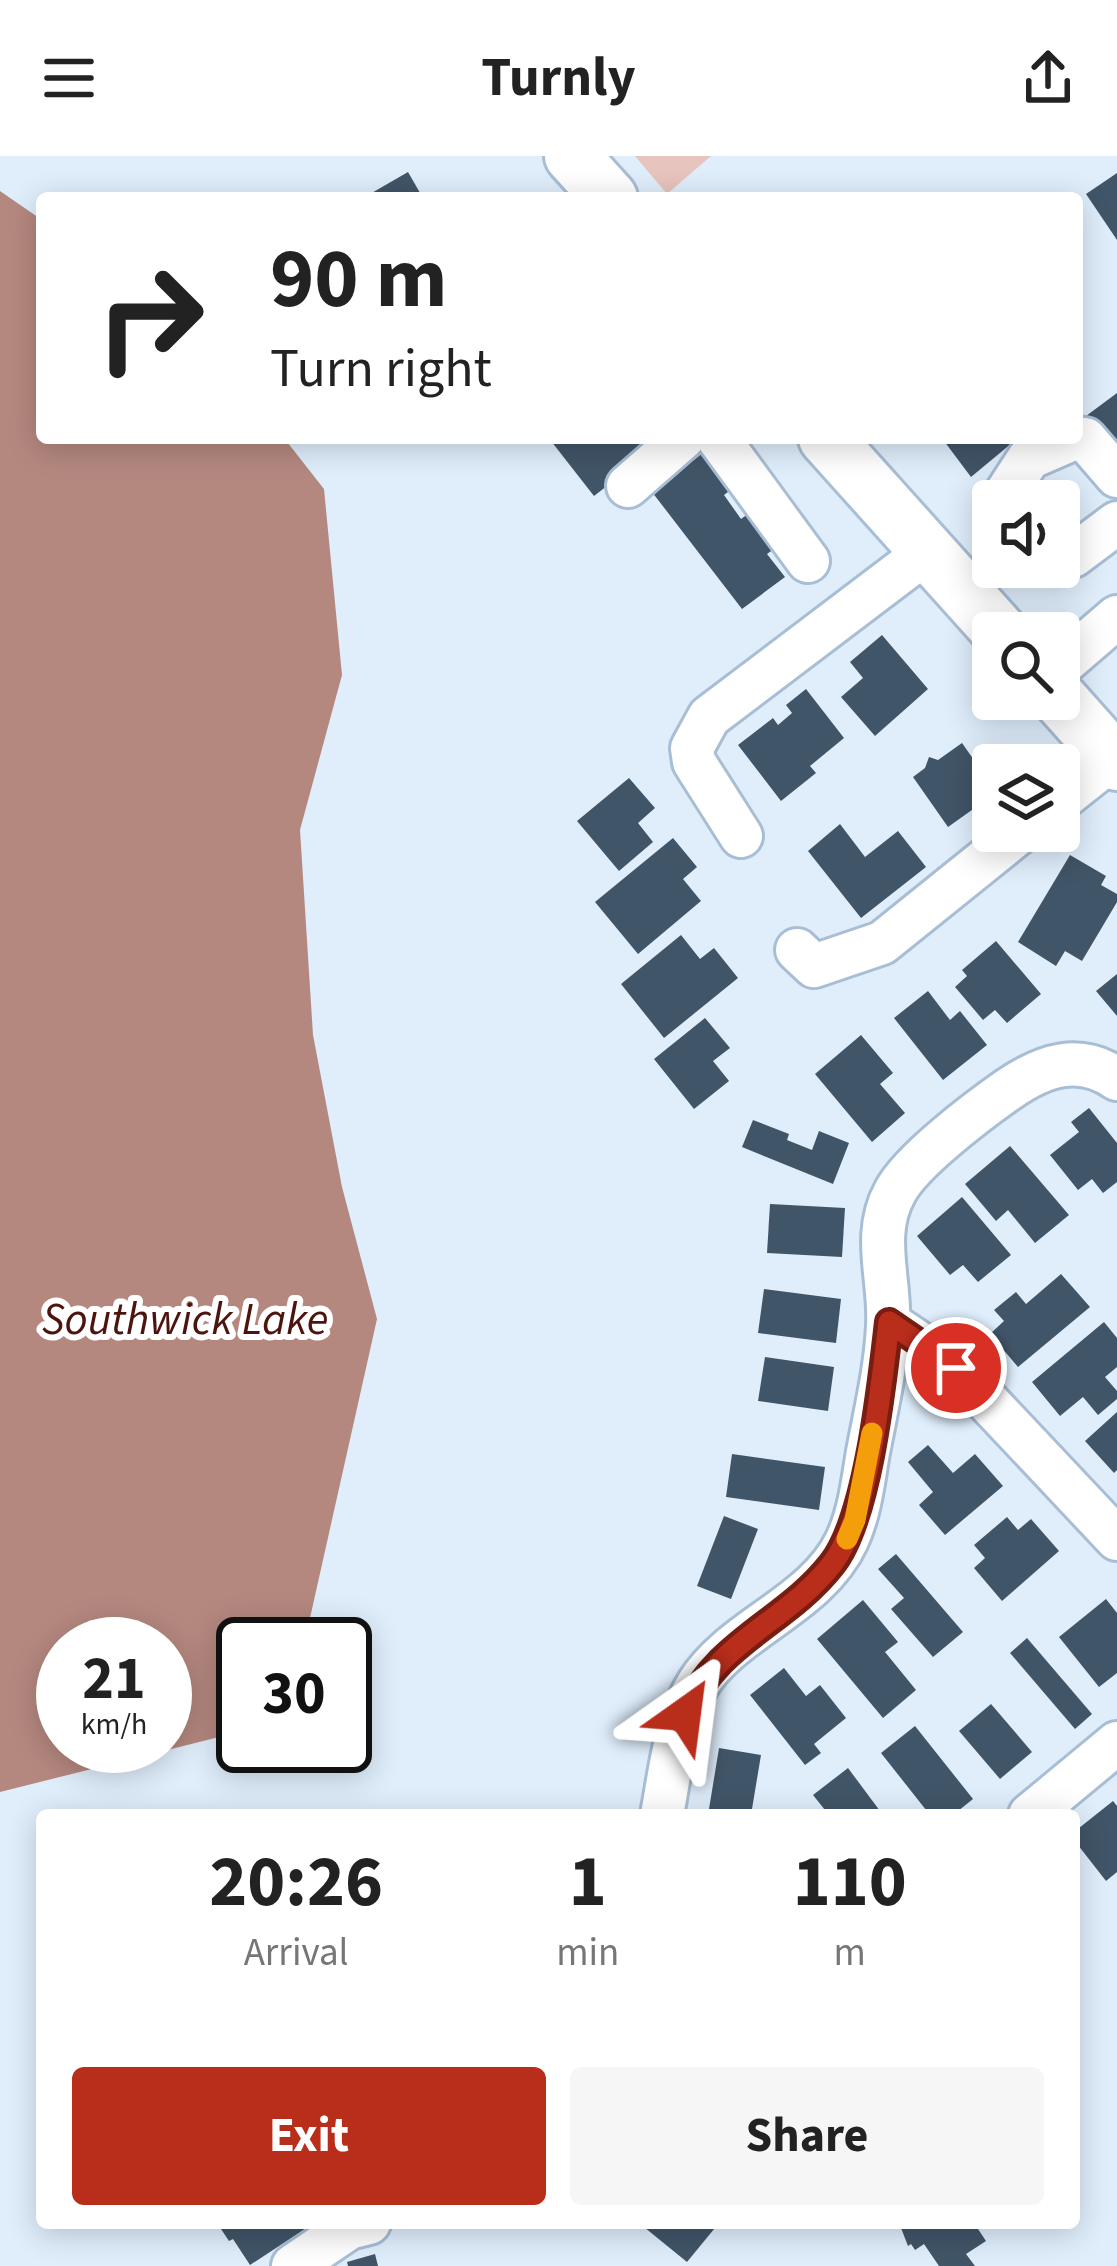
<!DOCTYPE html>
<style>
body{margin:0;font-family:"Source Sans 3",sans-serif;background:#f6f6f6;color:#222;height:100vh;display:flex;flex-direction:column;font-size:45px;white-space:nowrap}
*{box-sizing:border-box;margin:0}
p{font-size:39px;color:#767676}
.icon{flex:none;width:66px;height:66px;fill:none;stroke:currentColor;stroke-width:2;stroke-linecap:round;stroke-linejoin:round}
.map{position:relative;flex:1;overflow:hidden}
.details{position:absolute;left:36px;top:1653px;width:1044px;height:420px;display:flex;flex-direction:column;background:#fff;border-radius:12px;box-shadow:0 6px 30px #0003}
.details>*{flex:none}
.banner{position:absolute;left:36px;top:36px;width:1047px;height:252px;border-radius:12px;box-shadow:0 6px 30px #0003;background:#fff;color:#222;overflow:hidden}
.tools{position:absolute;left:972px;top:324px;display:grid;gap:24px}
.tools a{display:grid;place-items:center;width:108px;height:108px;border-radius:12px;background:#fff;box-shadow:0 6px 30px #0003;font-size:60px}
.speed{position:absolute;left:36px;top:1461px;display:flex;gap:24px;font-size:60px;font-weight:700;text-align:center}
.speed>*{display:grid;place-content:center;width:156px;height:156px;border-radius:50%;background:#fff;box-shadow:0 6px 30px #0003;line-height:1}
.speed small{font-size:30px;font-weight:400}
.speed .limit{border:6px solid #111;border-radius:18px;background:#fff;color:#111}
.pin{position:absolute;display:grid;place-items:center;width:102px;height:102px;color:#fff;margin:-51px;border:6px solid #fff;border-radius:50%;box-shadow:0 3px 12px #0007}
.me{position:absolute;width:132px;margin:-66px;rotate:31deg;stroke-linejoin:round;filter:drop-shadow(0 0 9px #0008)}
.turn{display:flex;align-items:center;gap:42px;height:252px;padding:0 36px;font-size:54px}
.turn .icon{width:156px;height:156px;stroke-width:2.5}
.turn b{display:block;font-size:84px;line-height:102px}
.eta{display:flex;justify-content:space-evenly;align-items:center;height:204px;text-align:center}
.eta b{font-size:72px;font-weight:700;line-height:84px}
.cta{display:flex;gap:24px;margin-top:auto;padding:24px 36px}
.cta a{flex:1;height:138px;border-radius:12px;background:#b92d1b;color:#fff;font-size:48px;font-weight:700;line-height:138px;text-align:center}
.cta a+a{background:#f6f6f6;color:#222}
header{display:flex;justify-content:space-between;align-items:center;height:156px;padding:0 36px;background:#fff;font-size:54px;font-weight:700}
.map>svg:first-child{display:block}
</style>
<header><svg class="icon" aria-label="menu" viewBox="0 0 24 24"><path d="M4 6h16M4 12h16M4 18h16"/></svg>Turnly<svg class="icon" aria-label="share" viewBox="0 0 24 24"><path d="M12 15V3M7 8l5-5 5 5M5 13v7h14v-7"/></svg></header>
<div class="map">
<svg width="1117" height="2110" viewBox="0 0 1117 2110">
<rect width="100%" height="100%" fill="#e0eefc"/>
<!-- green -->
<polygon fill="#e7c4bd" points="635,0 711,0 667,38"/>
<!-- water -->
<path fill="#b5887f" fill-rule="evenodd" d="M0,35L42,64V282H284L324,333L342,519L300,674L313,879L342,1031L377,1163L310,1462L300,1488H243V1575L0,1636ZM63,1488H165V1590H63Z"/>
<!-- building -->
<g fill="#415568">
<polygon points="408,16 423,42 363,42"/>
<polygon points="1117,17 1117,84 1086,38"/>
<polygon points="1117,237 1117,286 1110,292 1086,260"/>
<polygon points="555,282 656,282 643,302 594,340 551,285"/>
<polygon points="948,282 1018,282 971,321 944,285"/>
<polygon points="708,293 736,330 724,339 741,363 748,358 774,393 767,398 785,421 742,453 652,336"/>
<polygon points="882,479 928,533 875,580 841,541 863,522 850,506"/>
<polygon points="806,533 844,582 810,610 816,617 781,645 738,589 773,562 778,569 792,557 786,549"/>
<polygon points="962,587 993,631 993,639 948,671 913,621 925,612 929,601 938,604"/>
<polygon points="629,622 655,652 638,667 653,686 619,715 577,665"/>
<polygon points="840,668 865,701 898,675 926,711 861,762 808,695"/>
<polygon points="673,682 697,711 683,723 701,745 638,798 595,746"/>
<polygon points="1070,699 1106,720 1101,729 1117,738 1117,746 1082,805 1065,795 1056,810 1018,786"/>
<polygon points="681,779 700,803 714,792 738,822 664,882 621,828"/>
<polygon points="996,785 1041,838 1007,867 995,854 983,864 955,831 967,820 962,814"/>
<polygon points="1117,818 1117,860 1096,835"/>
<polygon points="928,835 950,864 960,855 987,889 943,924 894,862"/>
<polygon points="705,862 730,892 713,905 729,925 694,953 654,903"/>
<polygon points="861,879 893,917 880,928 905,957 872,986 815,918"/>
<polygon points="1089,952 1117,987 1117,1026 1103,1037 1092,1023 1078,1034 1050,999 1079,976 1071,966"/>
<polygon points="753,964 789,978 787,984 812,994 819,975 849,987 833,1028 742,991"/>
<polygon points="1010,990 1069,1059 1035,1087 1008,1054 996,1065 965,1028"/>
<polygon points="962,1041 1011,1099 978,1126 963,1109 950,1119 917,1080"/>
<polygon points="770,1048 845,1052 842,1101 767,1097"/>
<polygon points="1061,1118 1090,1151 1018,1211 990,1178 1004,1165 994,1154 1016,1136 1026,1148"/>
<polygon points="764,1133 841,1143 836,1187 758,1177"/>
<polygon points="1104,1166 1117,1182 1117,1211 1105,1221 1117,1235 1117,1243 1098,1259 1083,1241 1060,1260 1032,1226"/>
<polygon points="765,1201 834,1211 828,1255 758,1245"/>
<polygon points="1117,1256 1117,1314 1114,1317 1085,1285"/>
<polygon points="928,1289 953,1317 975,1298 1003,1330 945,1379 919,1349 933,1336 908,1306"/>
<polygon points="732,1298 825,1311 819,1354 726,1341"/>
<polygon points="724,1360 758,1373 731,1443 697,1430"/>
<polygon points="1007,1361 1018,1374 1031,1363 1059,1395 1002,1445 974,1412 985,1402 974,1389"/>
<polygon points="896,1398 963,1476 933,1501 891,1453 904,1442 878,1413"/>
<polygon points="1106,1443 1117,1457 1117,1517 1099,1531 1059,1481"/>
<polygon points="863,1444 898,1486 885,1496 916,1534 883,1562 817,1483"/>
<polygon points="1027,1482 1092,1558 1075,1573 1010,1497"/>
<polygon points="784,1512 806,1540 820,1529 846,1562 814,1588 821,1597 805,1609 750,1539"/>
<polygon points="991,1548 1032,1596 1000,1623 959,1575"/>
<polygon points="915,1570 973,1643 953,1659 930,1659 881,1597"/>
<polygon points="719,1592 761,1599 751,1659 709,1653"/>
<polygon points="848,1612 883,1659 829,1659 813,1639"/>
<polygon points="1113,1645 1117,1650 1117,1716 1106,1725 1074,1684 1074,1676"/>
<polygon points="217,2067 314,2067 250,2109 233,2083 229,2085"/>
<polygon points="639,2067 719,2067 687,2106"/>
<polygon points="909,2067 974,2067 986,2085 966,2098 975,2110 939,2110 924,2088 915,2094 911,2088 908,2090 901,2072"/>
<polygon points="375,2098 378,2110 348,2110 347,2106"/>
</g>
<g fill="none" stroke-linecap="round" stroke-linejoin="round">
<defs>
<g id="minor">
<polyline points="718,282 808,405"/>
<polyline points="1077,282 1085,283 1117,320"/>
<polyline points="628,330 683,282"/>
<polyline points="1006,345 1003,342 1029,302 1075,282"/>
<polyline points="1059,402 1073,400 1117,367"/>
<polyline points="1059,511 1117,461"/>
<polyline points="1059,645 1113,602"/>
<polyline points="741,680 694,606 692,592 709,561 928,395"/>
<polyline points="797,794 814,810 882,787 1021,675"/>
<polyline points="889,1167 956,1212 1117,1383"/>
<path d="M662,1659C670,1617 675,1564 698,1528C733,1472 817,1449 847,1384C860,1356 863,1325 868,1296C876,1254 886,1212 888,1170C891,1124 871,1079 895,1036C911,1005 979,954 1009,933C1044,909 1080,897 1117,923"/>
<polyline points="1030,1659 1117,1587"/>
<polyline points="293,2110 349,2072 369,2067"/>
</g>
<g id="major">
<polyline points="572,0 610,42"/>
<polyline points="826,282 1001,477"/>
<polyline points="1059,542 1117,607"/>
</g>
</defs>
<!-- minor casing -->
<use href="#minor" stroke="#a8bed4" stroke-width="48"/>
<!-- major casing -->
<use href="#major" stroke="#a8bed4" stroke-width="60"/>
<!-- minor -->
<use href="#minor" stroke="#fff" stroke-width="42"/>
<!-- major -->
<use href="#major" stroke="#fff" stroke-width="54"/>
</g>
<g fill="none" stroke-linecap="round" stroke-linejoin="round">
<defs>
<path id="route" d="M685,1558C716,1485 786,1467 832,1408C868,1363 882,1226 889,1166L956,1212"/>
</defs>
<!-- route casing -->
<use href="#route" stroke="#781d12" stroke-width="30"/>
<!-- route -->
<use href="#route" stroke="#b92d1b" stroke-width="21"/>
<!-- slow -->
<polyline stroke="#f59e0b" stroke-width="21" points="847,1383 855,1364 872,1277"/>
</g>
<g text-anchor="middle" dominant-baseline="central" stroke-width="12" stroke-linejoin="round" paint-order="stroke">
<!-- water labels -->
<g font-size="45" font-style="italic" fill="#4c140c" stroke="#fff">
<text x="185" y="1164">Southwick Lake</text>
</g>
</g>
</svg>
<div class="tools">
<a><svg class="icon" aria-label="sound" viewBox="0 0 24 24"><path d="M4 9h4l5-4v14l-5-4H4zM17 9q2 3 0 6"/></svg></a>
<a><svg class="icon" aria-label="search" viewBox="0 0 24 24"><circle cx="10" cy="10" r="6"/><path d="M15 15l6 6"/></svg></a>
<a><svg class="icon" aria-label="layers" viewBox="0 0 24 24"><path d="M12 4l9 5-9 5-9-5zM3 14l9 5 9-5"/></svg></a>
</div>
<div class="speed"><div>21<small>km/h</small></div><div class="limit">30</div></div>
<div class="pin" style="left:956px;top:1212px;background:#d93025"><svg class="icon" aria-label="arrive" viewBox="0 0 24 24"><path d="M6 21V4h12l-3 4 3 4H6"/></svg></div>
<svg class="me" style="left:685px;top:1558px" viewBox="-20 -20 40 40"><path d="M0-17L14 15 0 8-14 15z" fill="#b92d1b" stroke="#fff" stroke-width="4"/></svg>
<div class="banner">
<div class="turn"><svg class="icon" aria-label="right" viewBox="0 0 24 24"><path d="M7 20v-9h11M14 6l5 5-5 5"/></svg><div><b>90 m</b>Turn right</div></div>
</div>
<section class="details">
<div class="eta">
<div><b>20:26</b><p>Arrival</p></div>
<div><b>1</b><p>min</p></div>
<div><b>110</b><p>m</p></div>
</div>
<div class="cta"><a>Exit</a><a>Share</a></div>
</section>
</div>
